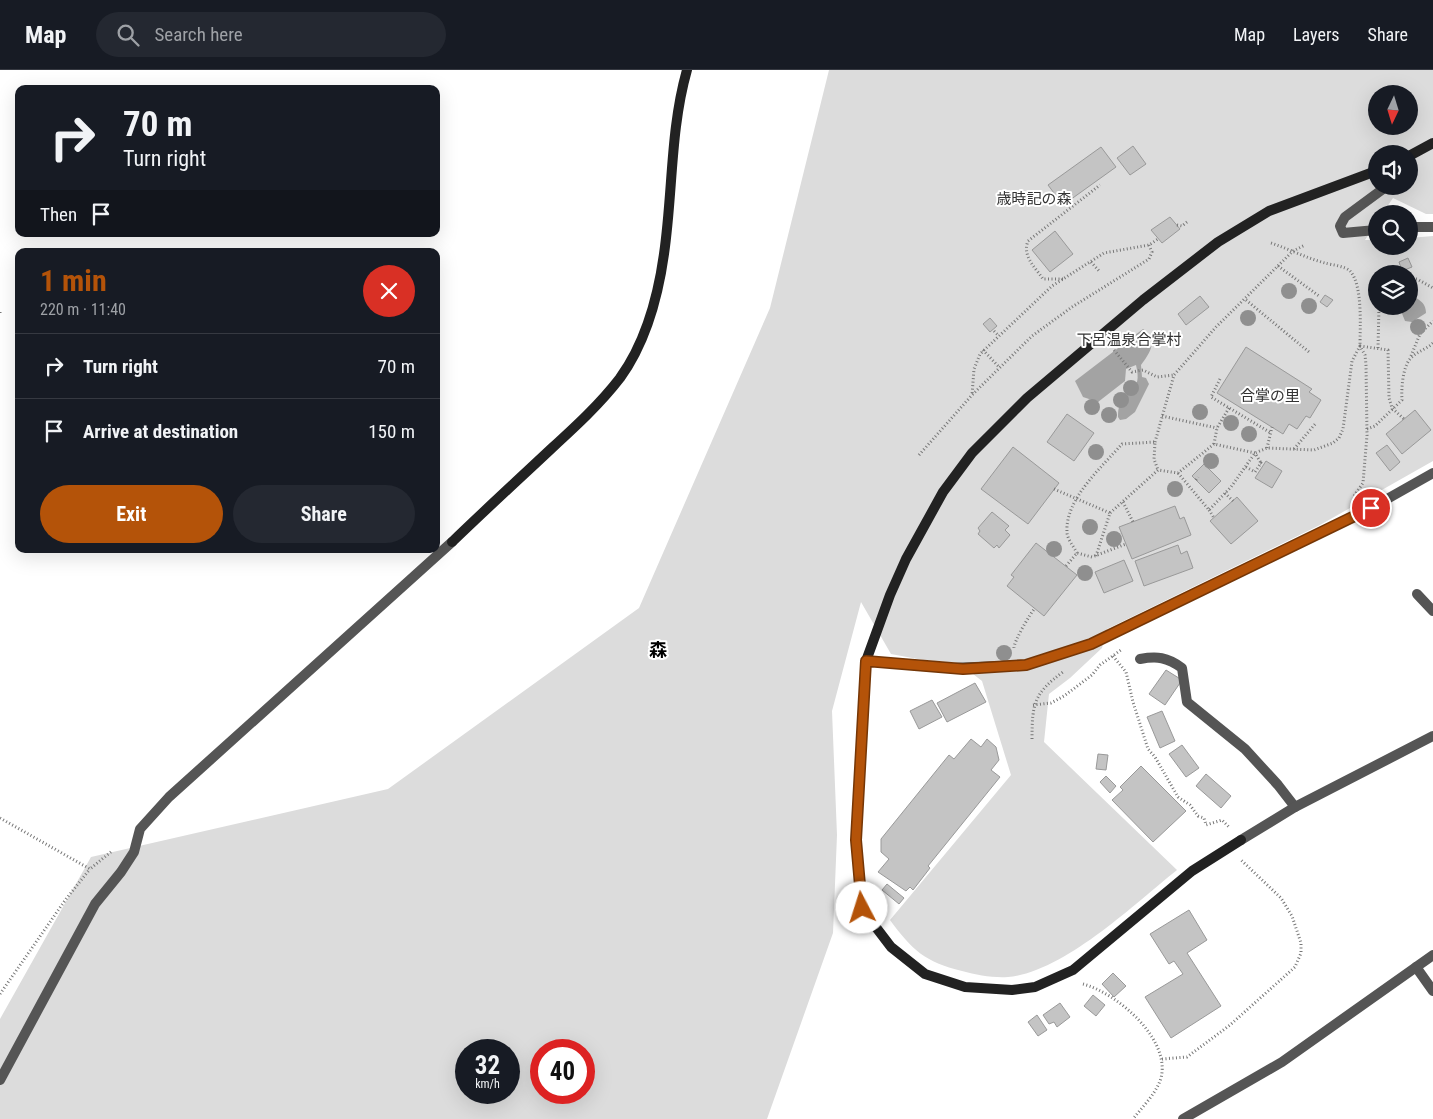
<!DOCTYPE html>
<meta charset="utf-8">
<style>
body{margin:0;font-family:"Roboto Condensed","Noto Sans JP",sans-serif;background:#242831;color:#f1f3f6;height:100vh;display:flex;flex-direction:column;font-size:19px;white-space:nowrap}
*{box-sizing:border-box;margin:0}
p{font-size:16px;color:#9ea1a6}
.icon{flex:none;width:28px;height:28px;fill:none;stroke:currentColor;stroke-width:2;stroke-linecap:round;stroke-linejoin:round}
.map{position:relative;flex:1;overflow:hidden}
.drawer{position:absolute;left:15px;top:178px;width:425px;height:305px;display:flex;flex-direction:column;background:#171b24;border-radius:10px;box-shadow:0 5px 20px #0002}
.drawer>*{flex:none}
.banner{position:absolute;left:15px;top:15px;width:425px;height:152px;border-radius:10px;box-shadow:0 5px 20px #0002;background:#171b24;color:#f1f3f6;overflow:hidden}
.needle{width:32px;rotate:184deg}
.controls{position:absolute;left:1368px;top:15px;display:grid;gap:10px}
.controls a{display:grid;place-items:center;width:50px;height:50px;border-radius:50%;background:#171b24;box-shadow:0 5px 20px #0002;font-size:25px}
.speed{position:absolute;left:455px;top:969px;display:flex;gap:10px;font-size:25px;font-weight:700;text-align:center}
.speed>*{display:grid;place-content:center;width:65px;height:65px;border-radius:50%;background:#171b24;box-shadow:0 5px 20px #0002;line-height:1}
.speed small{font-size:12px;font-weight:400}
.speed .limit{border:8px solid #d22;background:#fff;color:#111}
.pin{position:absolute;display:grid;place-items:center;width:42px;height:42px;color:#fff;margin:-21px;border:2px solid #fff;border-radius:50%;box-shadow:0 1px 5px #0007}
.me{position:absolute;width:55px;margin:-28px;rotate:355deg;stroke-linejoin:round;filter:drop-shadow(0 0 4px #0008)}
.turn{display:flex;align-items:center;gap:18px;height:105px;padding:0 25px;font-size:22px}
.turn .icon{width:65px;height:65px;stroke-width:2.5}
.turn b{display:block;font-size:35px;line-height:42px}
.then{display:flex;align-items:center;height:48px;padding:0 25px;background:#0003;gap:10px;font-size:19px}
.round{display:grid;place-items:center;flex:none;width:52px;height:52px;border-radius:26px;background:#242831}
.summary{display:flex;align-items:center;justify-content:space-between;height:85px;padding:0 25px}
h1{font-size:30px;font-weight:700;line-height:38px;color:#b45309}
.cta{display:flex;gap:10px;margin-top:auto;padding:10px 25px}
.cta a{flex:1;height:58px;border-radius:30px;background:#b45309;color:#fff;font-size:20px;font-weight:700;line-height:58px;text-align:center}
.cta a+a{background:#242831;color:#f1f3f6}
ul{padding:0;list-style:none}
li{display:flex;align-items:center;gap:15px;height:65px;padding:0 25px;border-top:1px solid #363941}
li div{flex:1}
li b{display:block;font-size:19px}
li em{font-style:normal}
header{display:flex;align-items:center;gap:30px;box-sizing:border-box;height:70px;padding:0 25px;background:#171b24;border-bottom:1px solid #363941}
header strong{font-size:24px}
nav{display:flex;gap:28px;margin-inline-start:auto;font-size:18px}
.search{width:350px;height:45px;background:#242831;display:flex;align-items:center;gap:12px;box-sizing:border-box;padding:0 18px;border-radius:28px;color:#9ea1a6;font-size:19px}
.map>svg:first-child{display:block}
</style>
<header>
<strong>Map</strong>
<div class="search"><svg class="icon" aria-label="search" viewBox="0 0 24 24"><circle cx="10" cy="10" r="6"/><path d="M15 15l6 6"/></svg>Search here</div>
<nav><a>Map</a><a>Layers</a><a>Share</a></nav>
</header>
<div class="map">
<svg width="1433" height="1049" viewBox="0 0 1433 1049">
<rect width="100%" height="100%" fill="#fff"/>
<!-- green -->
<path fill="#dcdcdc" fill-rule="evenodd" d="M829,0H1433V144H1426L1393,128L1382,144H1376V153L1365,170H1376V176H1409V168L1433,166V391L1320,455L1107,559L1102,578L1070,608L1049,624L1044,672L1177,800C1133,835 1064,902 1008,907C993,908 977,905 962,901C925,892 912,880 890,850L1011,705L982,611L959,593L923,590L891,584L861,532L832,641L837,765L833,863L767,1049H0V949L91,787L388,719L639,538L770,238ZM1376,24H1409V56H1376ZM1376,84H1409V116H1376ZM1376,204H1409V236H1376ZM466,980H509V1022H466ZM541,980H584V1022H541Z"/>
<!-- water -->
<g fill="#a3a3a3">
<path d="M1409,224C1417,229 1426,231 1426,243L1412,252L1405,251L1399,236H1409Z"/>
<path d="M1143,259C1159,270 1150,283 1141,295L1142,307L1146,308L1149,314L1135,342L1126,349L1120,350L1118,347C1118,343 1118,338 1120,335C1126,319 1143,323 1136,295L1126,299L1125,311L1098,332L1083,327L1075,311Z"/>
</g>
<!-- building -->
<g fill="#c4c4c4" stroke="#999">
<polygon points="1133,76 1146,94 1130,105 1117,88"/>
<polygon points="1101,77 1116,97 1063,135 1048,115"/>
<polygon points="1170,147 1180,159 1162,173 1151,160"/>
<polygon points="1055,161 1073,184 1050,202 1032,180"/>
<polygon points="1408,188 1412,197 1402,201 1399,192"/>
<polygon points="1325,225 1333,230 1327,237 1320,232"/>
<polygon points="1200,226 1209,237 1186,255 1178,244"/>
<polygon points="990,248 997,256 990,262 983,254"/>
<polygon points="1246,277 1312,319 1309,322 1321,330 1310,348 1306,346 1297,359 1289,354 1283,364 1217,323"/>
<polygon points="1415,340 1431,360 1402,384 1386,364"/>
<polygon points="1067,344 1094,363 1074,391 1047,372"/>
<polygon points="1387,375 1400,392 1390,401 1376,383"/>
<polygon points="1013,377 1059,413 1028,454 981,419"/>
<polygon points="1266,391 1282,401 1272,418 1255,408"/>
<polygon points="1204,394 1221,411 1209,423 1192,406"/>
<polygon points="1237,427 1258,451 1231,474 1210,451"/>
<polygon points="1175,436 1180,449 1184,447 1191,465 1132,489 1119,457"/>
<polygon points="992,442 1009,456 1005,460 1010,465 999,478 997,475 994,478 978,464 980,461 978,458"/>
<polygon points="1036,473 1077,505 1044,546 1007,516 1014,507 1011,505"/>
<polygon points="1178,475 1181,484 1187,481 1193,498 1144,516 1135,491"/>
<polygon points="1124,490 1133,511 1104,523 1095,502"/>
<polygon points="1166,600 1182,610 1165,635 1149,624"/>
<polygon points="975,613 986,632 947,652 937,633"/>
<polygon points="932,630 942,647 919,659 910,641"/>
<polygon points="1162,641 1175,671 1160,678 1147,647"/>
<polygon points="971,669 981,677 987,669 996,677 999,690 991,700 1000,707 928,796 930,798 913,820 910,817 906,821 878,802 889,789 881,782 881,769 949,685 954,689"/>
<polygon points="1182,675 1199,698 1186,707 1169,684"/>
<polygon points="1098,684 1108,685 1106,700 1096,699"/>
<polygon points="1141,696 1186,741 1153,772 1112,730 1123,720 1120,717"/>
<polygon points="1206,704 1231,726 1221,738 1196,716"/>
<polygon points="1106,706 1116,716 1110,723 1100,712"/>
<polygon points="887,814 904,828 899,834 882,820"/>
<polygon points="1189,840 1207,870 1187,883 1221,936 1171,968 1145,927 1183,904 1174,891 1169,894 1150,864"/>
<polygon points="1113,903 1126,916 1114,927 1102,914"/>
<polygon points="1093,925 1105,935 1096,946 1084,936"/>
<polygon points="1060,933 1070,947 1057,957 1054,952 1049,954 1043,945"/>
<polygon points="1037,945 1047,960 1038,966 1028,952"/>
</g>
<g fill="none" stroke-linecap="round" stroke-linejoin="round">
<!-- path -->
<g stroke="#777" stroke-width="3" stroke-dasharray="1 2.5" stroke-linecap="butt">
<polyline points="1177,155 1182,156 1187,152"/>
<path d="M1271,173C1289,179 1306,188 1325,193C1332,195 1345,196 1350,201C1363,215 1360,257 1360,276L1388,280L1389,328L1392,338L1404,349"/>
<polyline points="1149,175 1152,182 1149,189 1072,237 1032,266 972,325 974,299 980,284 1052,216 1104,183 1149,175 1158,169"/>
<polyline points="1091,192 1100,202"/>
<polyline points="1278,196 1319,226"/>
<polyline points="1409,208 1417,209 1433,218"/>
<path d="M1063,209H1043C1035,197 1022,186 1028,171L1100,115"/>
<polyline points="1246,230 1309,282"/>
<polyline points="0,242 0,245"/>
<polyline points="994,261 998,265"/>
<polyline points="1378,278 1379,236"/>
<polyline points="983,280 999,297"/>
<polyline points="1114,280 1132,302 1143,300 1157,307 1174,305"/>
<polyline points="1411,286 1420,264 1433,251"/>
<polyline points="1220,309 1211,327 1271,363"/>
<polyline points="1162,346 1217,358"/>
<path d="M1367,359L1375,356L1402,330C1401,318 1403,294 1412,287C1418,281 1427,279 1433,273"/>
<polyline points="1155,372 1174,305 1216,257 1293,181 1305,175"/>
<polyline points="1214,374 1217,358 1229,338"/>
<polyline points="1267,378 1272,357"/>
<polyline points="1294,379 1316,353"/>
<polyline points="919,385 972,325"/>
<polyline points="1246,397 1255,402 1261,393 1263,395"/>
<polyline points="1178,403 1209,440 1231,417 1255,383 1267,378 1314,380 1333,373 1339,368 1343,359 1352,291 1360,276 1365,285 1366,295 1367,365 1363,413 1354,426"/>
<polyline points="1196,410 1198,407"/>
<polyline points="1054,419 1110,443"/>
<polyline points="1225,423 1233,431"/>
<polyline points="1123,432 1133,452"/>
<polyline points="1209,440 1214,448"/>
<path d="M1077,483C1074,477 1067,469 1067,462C1065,429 1102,397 1122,374L1155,372L1154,389L1158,400"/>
<polyline points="1096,486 1110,443 1158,400 1178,403 1214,374 1255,383 1261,393"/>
<polyline points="1066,496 1077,483 1092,487 1126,474"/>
<path d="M1014,578C1014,571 1030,544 1035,538"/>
<polyline points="1113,586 1126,602 1133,632 1148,679 1155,687 1178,727 1190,735 1198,746 1204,748 1206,755 1222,750 1230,758"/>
<polyline points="1033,635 1051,633 1064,626 1092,605 1100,595 1121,580"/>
<path d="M1032,669C1032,634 1034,623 1063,602"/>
<polyline points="0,748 90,799 112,781"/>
<path d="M1083,914C1117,923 1171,969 1161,1008C1156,1024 1143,1036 1133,1049"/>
<polyline points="0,924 66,829 90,799"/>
<polyline points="1162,989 1187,987 1230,955 1295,897 1301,883 1301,873 1292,846 1281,828 1240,789"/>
</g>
<!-- lane -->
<g stroke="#555" stroke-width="10">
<polyline points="1417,524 1433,541"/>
<path d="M1140,589C1157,586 1167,587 1182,598L1187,632L1245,679L1278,715L1295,737"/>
</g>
<!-- street -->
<g stroke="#555" stroke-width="10">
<polyline points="1409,157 1433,157"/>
<polyline points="1376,160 1343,163 1340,156 1345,147 1387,116"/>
<polyline points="866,591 950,598 1026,595 1091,574 1371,438 1433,403"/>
<polyline points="1241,770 1295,737 1433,666"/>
<polyline points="1416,897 1433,921"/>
<polyline points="0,1010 95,834 121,802 134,782 140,759 169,727 452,472"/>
<polyline points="1183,1049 1282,992 1433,885"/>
</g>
<!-- secondary -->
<g stroke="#222" stroke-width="10">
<polyline points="1409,86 1433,73"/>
<path d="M452,472C485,440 519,409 552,378C576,356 600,334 620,308C646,272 658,227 664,184C673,122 670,60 687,0"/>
<polyline points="1241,770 1192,801 1073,900 1035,917 1012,920 965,917 925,904 891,877 862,839 856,770 866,591 890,525 906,489 943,422 972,383 1027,328 1143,230 1218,172 1269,141 1376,101"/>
</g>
</g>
<!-- trees -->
<g fill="#8f8f8f">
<circle cx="1289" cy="221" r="8"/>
<circle cx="1309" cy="236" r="8"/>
<circle cx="1248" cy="248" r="8"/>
<circle cx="1418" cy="257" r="8"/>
<circle cx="1131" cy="318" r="8"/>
<circle cx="1121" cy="330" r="8"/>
<circle cx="1092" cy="337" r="8"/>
<circle cx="1200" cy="342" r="8"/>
<circle cx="1109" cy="345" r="8"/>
<circle cx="1231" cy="353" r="8"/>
<circle cx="1249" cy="364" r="8"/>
<circle cx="1096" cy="382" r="8"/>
<circle cx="1211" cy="391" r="8"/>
<circle cx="1175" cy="419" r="8"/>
<circle cx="1090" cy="457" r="8"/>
<circle cx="1114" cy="469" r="8"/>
<circle cx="1054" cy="479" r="8"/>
<circle cx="1085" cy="503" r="8"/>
<circle cx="1004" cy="583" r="8"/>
</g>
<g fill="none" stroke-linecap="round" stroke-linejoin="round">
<defs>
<polyline id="route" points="862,838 856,770 866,591 963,599 1026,595 1091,574 1371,438"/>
</defs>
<!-- route casing -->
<use href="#route" stroke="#753606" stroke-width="12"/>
<!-- route -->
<use href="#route" stroke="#b45309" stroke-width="9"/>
</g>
<g text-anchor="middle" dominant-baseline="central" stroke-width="4" stroke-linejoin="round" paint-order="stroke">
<!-- park labels -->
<g font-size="15" fill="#333" stroke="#fff">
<text x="1034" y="129">歳時記の森</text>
<text x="1129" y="270">下呂温泉合掌村</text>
<text x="1270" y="326">合掌の里</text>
</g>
<!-- quarter labels -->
<g font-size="18" font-weight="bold" fill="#000" stroke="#fff">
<text x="658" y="579">森</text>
</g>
</g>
</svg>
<div class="controls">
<a><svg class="needle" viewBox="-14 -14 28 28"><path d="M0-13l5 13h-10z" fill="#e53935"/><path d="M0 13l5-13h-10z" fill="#9ea1a6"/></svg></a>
<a><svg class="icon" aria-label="sound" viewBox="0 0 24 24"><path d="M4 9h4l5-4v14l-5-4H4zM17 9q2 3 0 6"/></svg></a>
<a><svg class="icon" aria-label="search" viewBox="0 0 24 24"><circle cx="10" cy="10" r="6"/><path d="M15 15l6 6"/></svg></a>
<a><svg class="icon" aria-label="layers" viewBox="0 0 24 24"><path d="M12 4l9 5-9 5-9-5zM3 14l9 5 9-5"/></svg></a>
</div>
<div class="speed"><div>32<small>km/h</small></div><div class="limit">40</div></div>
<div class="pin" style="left:1371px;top:438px;background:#d93025"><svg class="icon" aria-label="arrive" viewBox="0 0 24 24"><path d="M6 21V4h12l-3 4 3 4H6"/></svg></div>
<svg class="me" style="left:862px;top:838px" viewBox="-20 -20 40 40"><circle r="19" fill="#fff"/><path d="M0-13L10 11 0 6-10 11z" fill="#b45309"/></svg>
<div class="banner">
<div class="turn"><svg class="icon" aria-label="right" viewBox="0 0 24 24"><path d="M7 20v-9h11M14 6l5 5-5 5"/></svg><div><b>70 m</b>Turn right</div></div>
<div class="then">Then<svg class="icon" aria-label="arrive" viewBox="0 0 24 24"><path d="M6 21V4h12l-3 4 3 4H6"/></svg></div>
</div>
<section class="drawer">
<div class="summary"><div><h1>1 min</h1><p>220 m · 11:40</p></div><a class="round" style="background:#d93025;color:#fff"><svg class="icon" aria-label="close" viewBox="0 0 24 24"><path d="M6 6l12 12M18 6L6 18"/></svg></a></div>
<ul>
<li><svg class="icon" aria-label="right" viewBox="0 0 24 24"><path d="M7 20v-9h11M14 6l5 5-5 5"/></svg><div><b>Turn right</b></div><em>70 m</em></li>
<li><svg class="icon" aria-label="arrive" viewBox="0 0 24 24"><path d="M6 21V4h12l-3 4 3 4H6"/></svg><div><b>Arrive at destination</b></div><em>150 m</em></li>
</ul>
<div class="cta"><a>Exit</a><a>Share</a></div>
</section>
</div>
